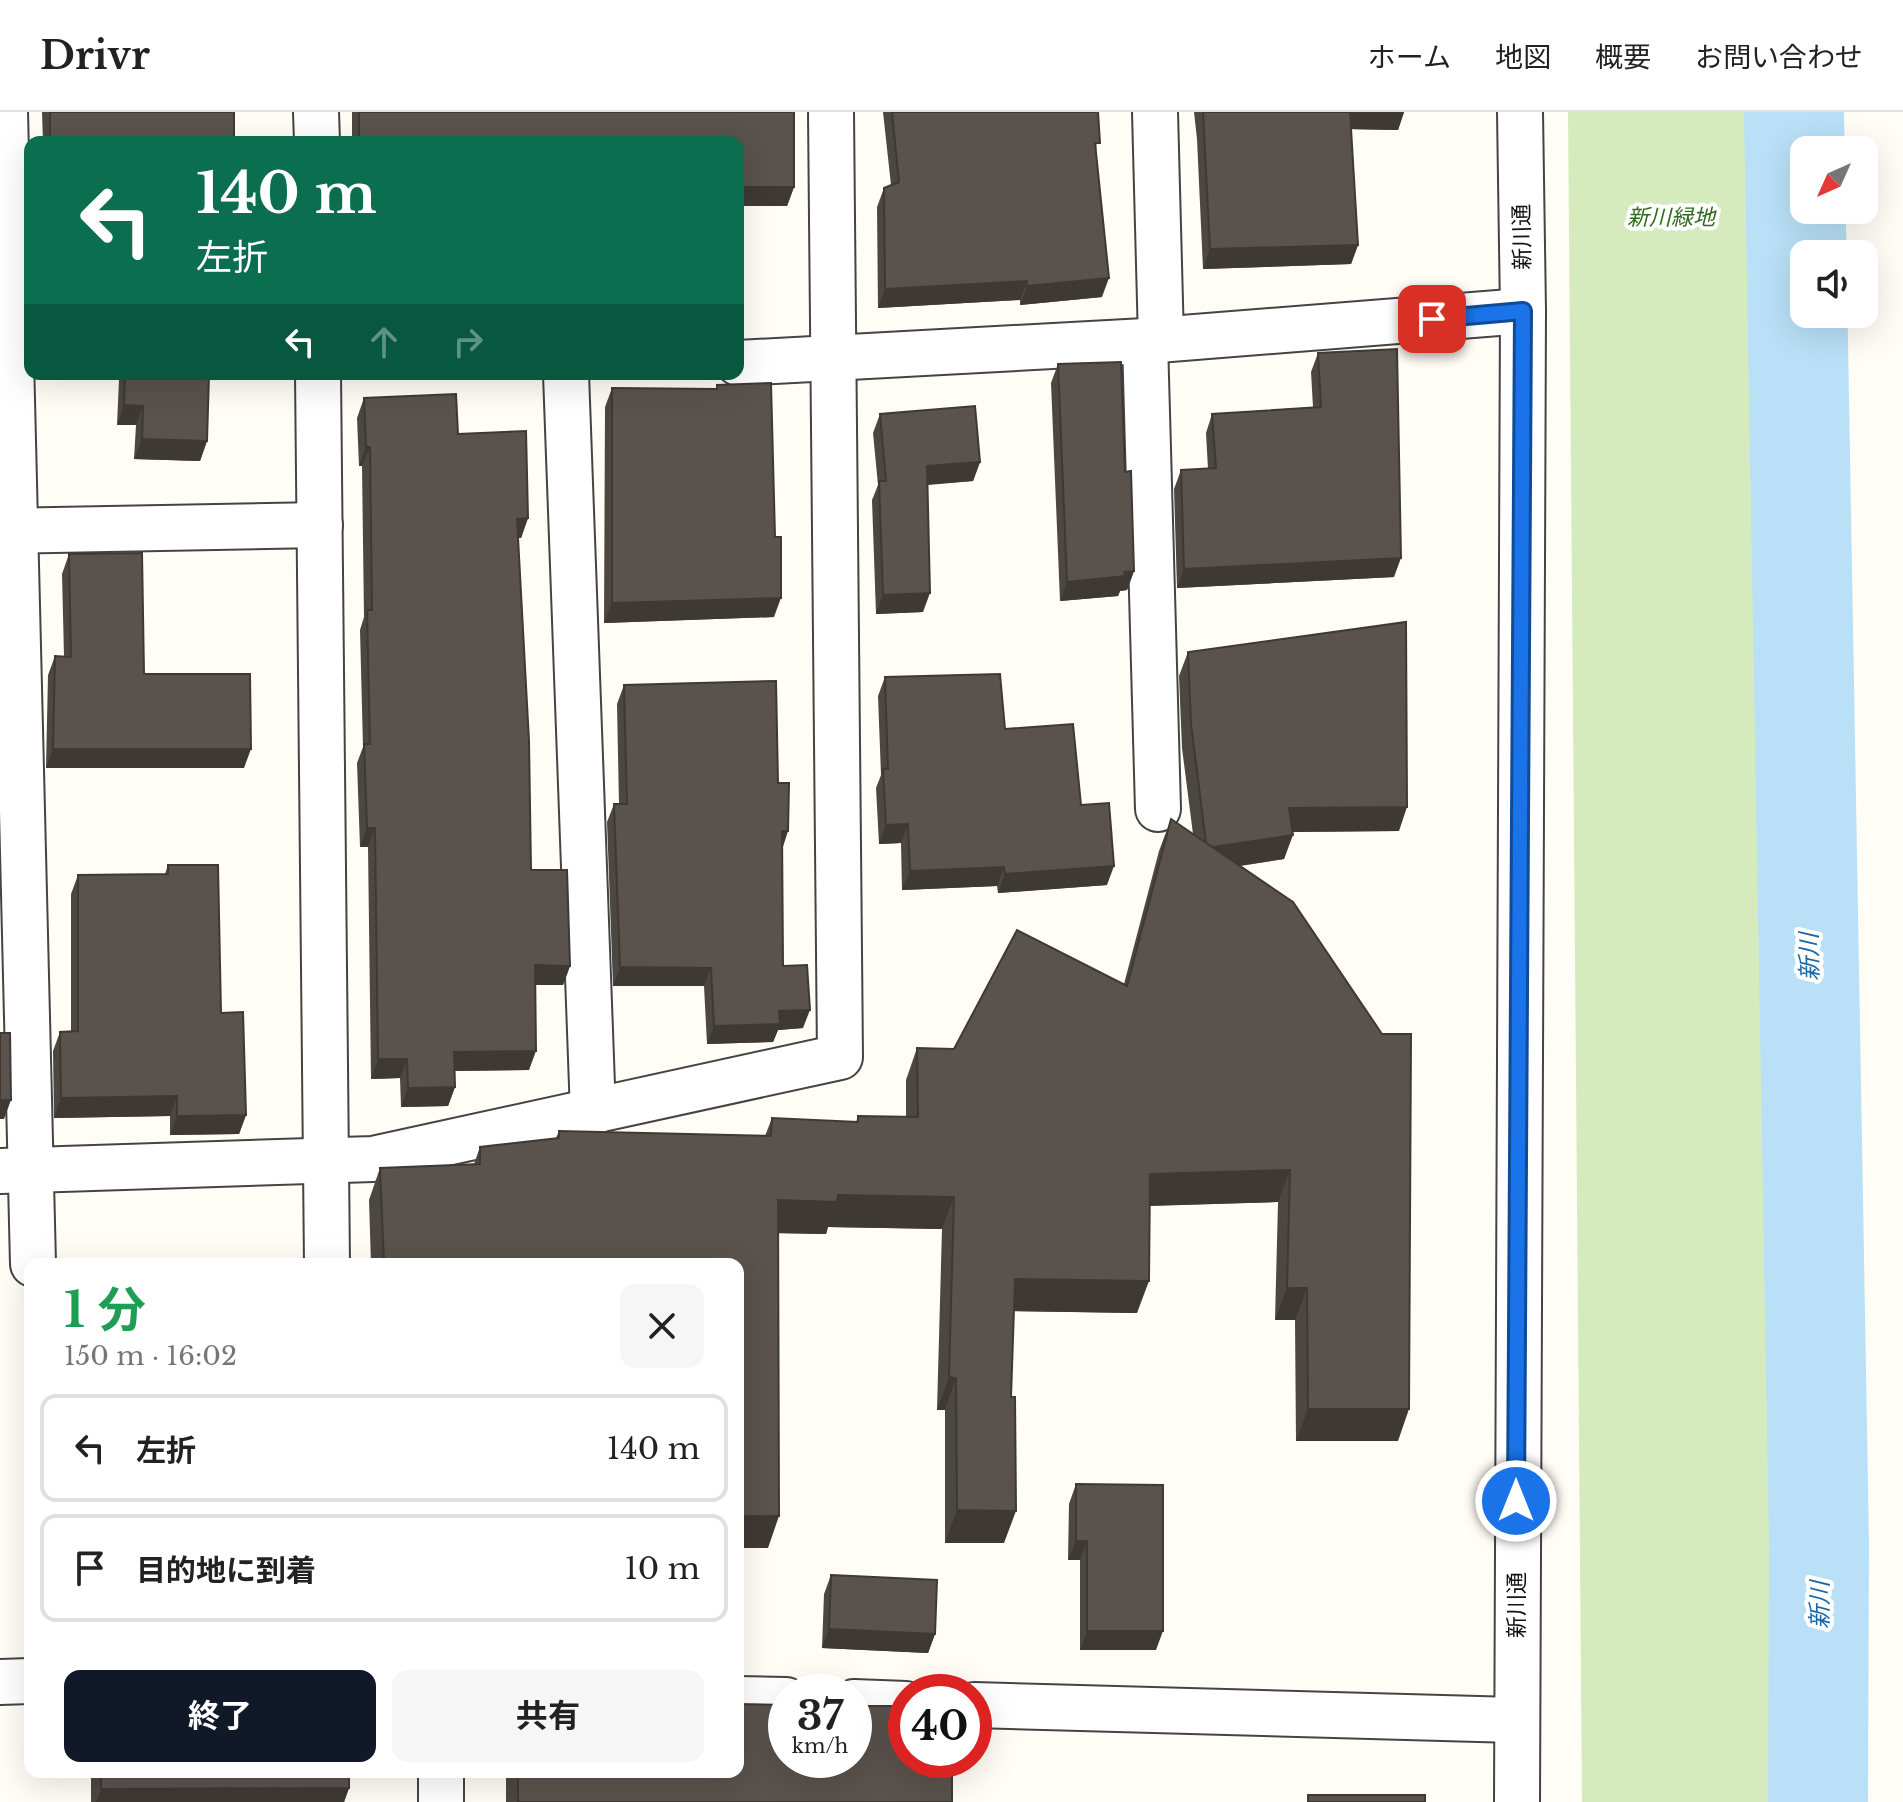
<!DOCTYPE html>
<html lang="ja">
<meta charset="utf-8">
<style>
body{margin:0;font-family:"Libre Baskerville","Noto Sans JP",serif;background:#f6f6f6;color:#222;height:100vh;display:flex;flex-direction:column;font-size:30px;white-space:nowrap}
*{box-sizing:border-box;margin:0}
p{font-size:26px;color:#767676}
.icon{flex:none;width:44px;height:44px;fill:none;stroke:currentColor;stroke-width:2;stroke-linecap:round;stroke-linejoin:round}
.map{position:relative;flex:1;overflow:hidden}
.sheet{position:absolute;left:24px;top:1146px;width:720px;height:520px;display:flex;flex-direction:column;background:#fff;border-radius:16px;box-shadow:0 8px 32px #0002}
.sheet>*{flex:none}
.top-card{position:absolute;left:24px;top:24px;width:720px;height:244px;border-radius:16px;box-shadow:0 8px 32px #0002;background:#0b6e4f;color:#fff;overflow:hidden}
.needle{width:52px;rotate:225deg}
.controls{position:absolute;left:1790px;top:24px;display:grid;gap:16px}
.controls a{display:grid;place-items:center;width:88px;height:88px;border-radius:16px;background:#fff;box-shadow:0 8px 32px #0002;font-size:40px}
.speed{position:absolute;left:768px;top:1562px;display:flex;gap:16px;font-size:40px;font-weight:700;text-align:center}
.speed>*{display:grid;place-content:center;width:104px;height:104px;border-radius:50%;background:#fff;box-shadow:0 8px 32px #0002;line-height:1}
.speed small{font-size:20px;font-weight:400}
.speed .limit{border:12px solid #d22;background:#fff;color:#111}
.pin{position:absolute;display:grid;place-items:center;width:68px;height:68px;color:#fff;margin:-34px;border-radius:16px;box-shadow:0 4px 12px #0006}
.me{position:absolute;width:88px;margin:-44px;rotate:0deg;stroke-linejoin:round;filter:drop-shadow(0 0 6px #0008)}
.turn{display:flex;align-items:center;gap:28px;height:168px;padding:0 40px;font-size:36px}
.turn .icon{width:104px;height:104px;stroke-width:2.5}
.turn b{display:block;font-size:56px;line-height:68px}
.lanes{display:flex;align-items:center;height:76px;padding:0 40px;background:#0003;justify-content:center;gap:40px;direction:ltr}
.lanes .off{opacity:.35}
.round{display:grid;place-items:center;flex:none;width:84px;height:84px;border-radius:16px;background:#f6f6f6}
.headline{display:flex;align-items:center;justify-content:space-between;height:136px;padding:0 40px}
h1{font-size:48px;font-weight:700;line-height:60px;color:#1e9e55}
.button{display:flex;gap:16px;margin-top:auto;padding:16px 40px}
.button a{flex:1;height:92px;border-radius:16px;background:#111827;color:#fff;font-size:32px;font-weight:700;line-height:92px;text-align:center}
.button a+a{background:#f6f6f6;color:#222}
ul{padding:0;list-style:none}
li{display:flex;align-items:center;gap:24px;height:108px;margin:0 16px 12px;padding:0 24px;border:4px solid #e0e0e0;border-radius:16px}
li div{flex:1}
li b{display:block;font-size:30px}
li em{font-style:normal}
header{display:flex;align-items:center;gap:48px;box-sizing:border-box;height:112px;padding:0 40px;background:#fff;border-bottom:2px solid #e0e0e0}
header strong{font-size:38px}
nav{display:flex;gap:44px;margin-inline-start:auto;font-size:28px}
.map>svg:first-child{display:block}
</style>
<header>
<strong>Drivr</strong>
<nav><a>ホーム</a><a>地図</a><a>概要</a><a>お問い合わせ</a></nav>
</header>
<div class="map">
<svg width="1903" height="1690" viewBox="0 0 1903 1690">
<rect width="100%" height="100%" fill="#fffdf5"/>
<!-- green -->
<polygon fill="#d5ebbd" points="1568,0 1775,0 1774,418 1784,1690 1582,1690"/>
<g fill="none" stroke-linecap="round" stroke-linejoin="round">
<!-- river -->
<polyline stroke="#b9e0f7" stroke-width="100" points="1794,0 1819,1431 1818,1690"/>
<defs>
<g id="minor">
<polyline points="5,0 33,1152"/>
<polyline points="316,0 317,30"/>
<polyline points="1155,0 1161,228"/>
<polyline points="1145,229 1158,697"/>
<polyline points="738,251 1145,229 1523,199"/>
<polyline points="318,262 327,1152"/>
<polyline points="566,262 593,1001"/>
<polyline points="0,419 320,413"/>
<polyline points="0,1059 373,1047 840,945 831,0"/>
<polyline points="0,1570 30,1569"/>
<polyline points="738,1587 786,1588"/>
<polyline points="854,1590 906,1592"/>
<polyline points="974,1593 1515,1608"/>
<polyline points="441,1660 441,1690"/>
</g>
<polyline id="tertiary" points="1517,1690 1523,199 1520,0"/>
</defs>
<!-- minor casing -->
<use href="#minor" stroke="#444" stroke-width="48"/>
<!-- tertiary casing -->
<use href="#tertiary" stroke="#444" stroke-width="48"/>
<!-- minor -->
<use href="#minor" stroke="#fff" stroke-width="44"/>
<!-- tertiary -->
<use href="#tertiary" stroke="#fff" stroke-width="44"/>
</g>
<!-- wall -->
<g fill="#4d4742">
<polygon points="42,0 234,0 234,30 43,30"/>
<polygon points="352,0 794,0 794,75 787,94 738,94 738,30 352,30"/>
<polygon points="883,0 1098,0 1096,42 1102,185 1020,193 1020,188 878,196 877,95 884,76 891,73"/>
<polygon points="1194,0 1404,0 1398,18 1351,17 1358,133 1351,152 1203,157 1197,27"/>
<polygon points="1318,241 1394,465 1177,476 1174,377 1181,358 1208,357 1206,321 1212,302 1313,295 1311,260"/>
<polygon points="1058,252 1125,360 1134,459 1127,478 1120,479 1118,484 1060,489 1051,271"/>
<polygon points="121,262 209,262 207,329 200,349 134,347 136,313 117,313 119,268"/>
<polygon points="717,273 774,505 604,511 605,295 612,276 716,277"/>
<polygon points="364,286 458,322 528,406 521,426 518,426 531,758 570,854 563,873 535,873 529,958 454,959 455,975 448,994 401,995 400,966 371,967 368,735 360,735 357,651 363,635 360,518 364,505 362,354 359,354 357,306"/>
<polygon points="880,302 980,350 973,369 928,373 923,500 876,502 872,388 878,373 873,321"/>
<polygon points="69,442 144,562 244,656 46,656 48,563 55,544 64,544 62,462"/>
<polygon points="1188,540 1399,719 1293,720 1284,747 1240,754 1398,1329 1296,1329 1295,1208 1275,1208 1278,1090 1150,1094 1137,1201 1014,1199 1004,1431 945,1431 945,1298 937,1298 942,1117 828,1115 826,1122 778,1121 768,1436 738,1152 371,1152 369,1088 380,1056 474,1052 480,1035 556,1026 559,1019 765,1024 772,1006 856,1010 858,1004 906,1005 906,968 917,936 954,937 1124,872 1159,739 1171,707 1193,722 1182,636 1179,564"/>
<polygon points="885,565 1005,617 1081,693 1107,773 998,781 997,774 902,778 901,731 879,732 876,676 881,663 878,584"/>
<polygon points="624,573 778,671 782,736 783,854 803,916 778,918 773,930 707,932 704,874 613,874 607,710 614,692 619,692 617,592"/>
<polygon points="168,753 221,901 246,1003 239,1022 170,1023 170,1004 54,1006 53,939 60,920 71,919 71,782 78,763 165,762"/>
<polygon points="1076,1372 1156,1538 1080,1538 1080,1448 1068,1448 1069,1392"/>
<polygon points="831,1463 935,1522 928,1541 822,1536 824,1482"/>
<polygon points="91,1660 349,1660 349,1676 344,1690 91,1690"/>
<polygon points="506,1660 738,1660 952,1690 506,1690"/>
</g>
<!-- shaded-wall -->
<g fill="#3f3936">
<polygon points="1349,0 1404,0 1398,18 1343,17"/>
<polygon points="738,75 794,75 787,94 738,94"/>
<polygon points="1358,133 1351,152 1203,157 1210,137"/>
<polygon points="1109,166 1102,185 1020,193 1027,174"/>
<polygon points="1027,169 1020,188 878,196 885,177"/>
<polygon points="124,293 143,294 136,313 117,313"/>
<polygon points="142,327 207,329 200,349 134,347"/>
<polygon points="366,335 370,335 362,354 359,354"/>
<polygon points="980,350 973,369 920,373 927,354"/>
<polygon points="528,406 521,426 510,426 517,407"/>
<polygon points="1401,446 1394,465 1177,476 1184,457"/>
<polygon points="1134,459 1127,478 1120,479 1118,484 1060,489 1067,470 1124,460"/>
<polygon points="930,481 923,500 876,502 883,483"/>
<polygon points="781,486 774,505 604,511 612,491"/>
<polygon points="53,637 251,637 244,656 46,656"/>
<polygon points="1407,695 1399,719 1280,720 1289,696"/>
<polygon points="908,712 901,731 879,732 886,713"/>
<polygon points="367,716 375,716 368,735 360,735"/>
<polygon points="782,719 788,719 782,738"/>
<polygon points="1293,723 1284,747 1198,760 1207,736"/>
<polygon points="1114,754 1107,773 998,781 1005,762"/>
<polygon points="1004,755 997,774 902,778 910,759"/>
<polygon points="535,853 570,854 563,873 528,873"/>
<polygon points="620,855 711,856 704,874 613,874"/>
<polygon points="810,898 803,916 778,918 773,930 707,932 714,914 779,899"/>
<polygon points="536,939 529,958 447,959 454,940"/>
<polygon points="378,947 407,947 400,966 371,967"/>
<polygon points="455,975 448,994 401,995 408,976"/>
<polygon points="177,984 170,1004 54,1006 61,986"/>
<polygon points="0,988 11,988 4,1007 0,1007"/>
<polygon points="246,1003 239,1022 170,1023 177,1004"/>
<polygon points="1290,1058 1278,1090 1138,1094 1150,1062"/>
<polygon points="838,1083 954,1085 942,1117 828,1115 826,1122 767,1121 778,1088"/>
<polygon points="1015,1167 1149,1169 1137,1201 1003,1199"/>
<polygon points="1287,1176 1307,1176 1295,1208 1275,1208"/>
<polygon points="949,1265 956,1266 945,1298 937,1298"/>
<polygon points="1308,1297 1409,1297 1398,1329 1296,1329"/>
<polygon points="957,1398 1016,1399 1004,1431 945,1431"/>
<polygon points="738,1404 779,1404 768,1436 738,1436"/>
<polygon points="1076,1429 1087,1429 1080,1448 1068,1448"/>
<polygon points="829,1517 935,1522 928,1541 822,1536"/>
<polygon points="1087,1519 1163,1519 1156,1538 1080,1538"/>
<polygon points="349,1676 344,1690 96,1690 101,1677"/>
</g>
<!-- building -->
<g fill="#5a524d" stroke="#3f3936" stroke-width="2">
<rect x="50" y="0" width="184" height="30"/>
<polygon points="359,0 794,0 794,75 738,75 738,30 359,30"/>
<polygon points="892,0 1098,0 1100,31 1095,31 1109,166 1027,174 1027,169 885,177 884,76 899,70"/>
<polygon points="1203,0 1350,0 1358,133 1210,137"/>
<polygon points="1397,237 1401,446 1184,457 1181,358 1216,356 1212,302 1321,295 1318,241"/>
<polygon points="1121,250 1125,360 1131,359 1134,459 1124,460 1125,464 1067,470 1058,252"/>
<polygon points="125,262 209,262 207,329 142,327 143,294 124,293"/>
<polygon points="771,271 775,425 781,425 781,486 612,491 612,276 717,277 717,273"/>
<polygon points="456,282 458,322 526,319 528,406 517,407 529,629 531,758 567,758 570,854 535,853 536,939 454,940 455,975 408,976 407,947 378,947 375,716 367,716 364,632 370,632 367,498 372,498 370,335 366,335 364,286"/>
<polygon points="975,294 980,350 927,354 930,481 883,483 879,369 886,369 880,302"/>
<polygon points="142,441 144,562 250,562 251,637 53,637 55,544 71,545 69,442"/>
<polygon points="1406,510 1407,695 1289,696 1293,723 1213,735 1206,731 1191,612 1188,540"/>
<polygon points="1000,562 1005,617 1073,612 1081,693 1109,691 1114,754 1005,762 1004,755 910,759 908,712 886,713 883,657 888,657 885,565"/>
<polygon points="776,569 778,671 789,671 788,719 782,719 783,854 807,853 810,898 779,899 780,912 714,914 711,856 620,855 614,692 627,692 624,573"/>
<polygon points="1171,707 1293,790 1382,922 1411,922 1409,1297 1308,1297 1307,1176 1287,1176 1290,1058 1150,1062 1149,1169 1015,1167 1011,1285 1015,1285 1016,1399 957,1398 956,1266 949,1265 954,1085 838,1083 837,1090 778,1088 779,1404 738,1404 738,1152 384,1152 380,1056 480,1052 480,1035 559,1026 559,1019 771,1024 772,1006 858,1010 858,1004 918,1005 917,936 954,937 1017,818 1127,874"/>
<polygon points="168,753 218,753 221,901 243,900 246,1003 177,1004 177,984 61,986 60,920 78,919 78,763 168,762"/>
<polygon points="0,921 10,921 11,988 0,988"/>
<polygon points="1076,1372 1163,1373 1163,1519 1087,1519 1087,1429 1076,1429"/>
<polygon points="831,1463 937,1468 935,1522 829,1517"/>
<polygon points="738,1592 786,1593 786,1648 854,1648 854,1594 906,1594 906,1648 952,1648 952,1690 518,1690 518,1660 738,1660"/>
<polygon points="101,1660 349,1660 349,1676 101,1677"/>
<rect x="1308" y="1683" width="117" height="7"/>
</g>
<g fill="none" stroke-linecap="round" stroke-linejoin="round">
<defs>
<polyline id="route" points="1432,207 1523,199 1516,1389"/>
</defs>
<!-- route casing -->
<use href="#route" stroke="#114b97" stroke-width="20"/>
<!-- route -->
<use href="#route" stroke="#1a73e8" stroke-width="14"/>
</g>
<g text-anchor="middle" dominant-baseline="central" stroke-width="8" stroke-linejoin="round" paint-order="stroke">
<!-- park labels -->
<g font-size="22" font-style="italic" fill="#2f6b1f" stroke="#fff">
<text x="1671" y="105">新川緑地</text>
</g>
<!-- street labels -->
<g font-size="22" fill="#111" stroke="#fff">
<text transform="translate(1522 125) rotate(-91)">新川通</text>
<text transform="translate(1516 1493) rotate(-90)">新川通</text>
</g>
<!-- water labels -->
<g font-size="24" font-style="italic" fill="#1768a6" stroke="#fff">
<text transform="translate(1809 845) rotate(-91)">新川</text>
<text transform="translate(1819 1493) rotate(-90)">新川</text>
</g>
</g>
</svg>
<div class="controls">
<a><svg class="needle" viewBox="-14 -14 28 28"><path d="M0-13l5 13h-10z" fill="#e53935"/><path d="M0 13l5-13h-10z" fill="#767676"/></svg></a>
<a><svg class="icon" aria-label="sound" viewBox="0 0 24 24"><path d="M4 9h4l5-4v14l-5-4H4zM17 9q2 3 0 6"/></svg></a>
</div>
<div class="speed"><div>37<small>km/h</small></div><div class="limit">40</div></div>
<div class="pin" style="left:1432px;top:207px;background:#d93025"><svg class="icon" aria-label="arrive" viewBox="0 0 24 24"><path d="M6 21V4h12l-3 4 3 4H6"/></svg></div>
<svg class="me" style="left:1516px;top:1389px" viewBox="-20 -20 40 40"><circle r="17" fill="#1a73e8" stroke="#fff" stroke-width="3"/><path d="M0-11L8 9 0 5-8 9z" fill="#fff"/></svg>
<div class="top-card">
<div class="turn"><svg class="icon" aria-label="left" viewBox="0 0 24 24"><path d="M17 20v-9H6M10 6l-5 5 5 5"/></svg><div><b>140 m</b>左折</div></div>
<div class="lanes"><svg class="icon" aria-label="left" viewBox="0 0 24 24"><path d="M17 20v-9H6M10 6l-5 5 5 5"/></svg><svg class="icon off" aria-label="ahead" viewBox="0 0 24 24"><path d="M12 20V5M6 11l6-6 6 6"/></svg><svg class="icon off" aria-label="right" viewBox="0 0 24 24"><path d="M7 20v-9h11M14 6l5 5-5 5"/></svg></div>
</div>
<section class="sheet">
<div class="headline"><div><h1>1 分</h1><p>150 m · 16:02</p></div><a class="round"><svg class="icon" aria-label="close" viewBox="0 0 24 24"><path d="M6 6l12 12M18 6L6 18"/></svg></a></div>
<ul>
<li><svg class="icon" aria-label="left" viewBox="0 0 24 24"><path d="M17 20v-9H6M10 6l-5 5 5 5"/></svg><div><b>左折</b></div><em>140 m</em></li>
<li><svg class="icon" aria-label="arrive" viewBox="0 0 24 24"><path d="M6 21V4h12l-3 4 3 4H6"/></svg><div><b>目的地に到着</b></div><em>10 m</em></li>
</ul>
<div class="button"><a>終了</a><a>共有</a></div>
</section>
</div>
